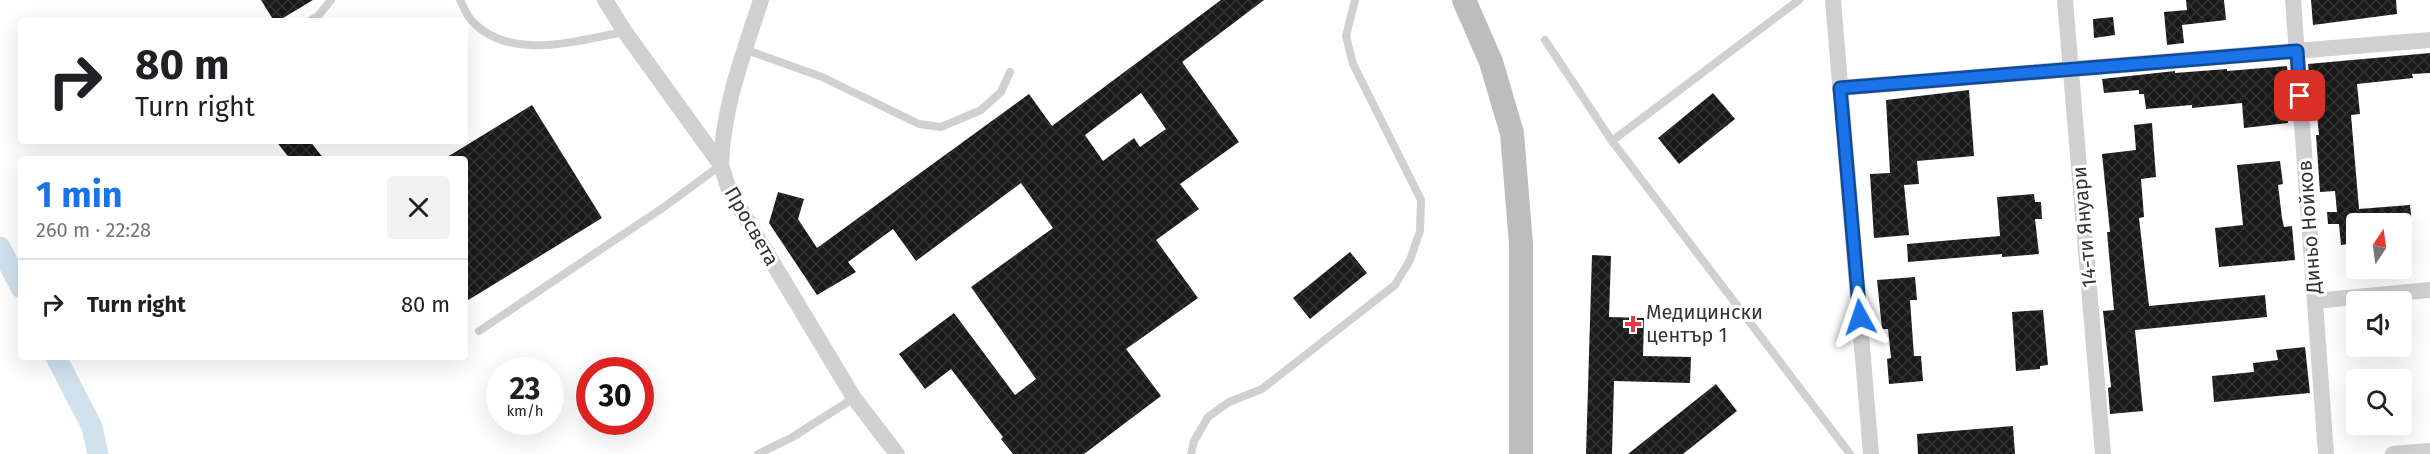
<!DOCTYPE html>
<meta charset="utf-8">
<style>
body{margin:0;font-family:"Fira Sans",sans-serif;background:#f2f2f2;color:#202124;height:100vh;display:flex;flex-direction:column;font-size:22px;white-space:nowrap}
*{box-sizing:border-box;margin:0}
p{font-size:20px;color:#757577}
.icon{flex:none;width:33px;height:33px;fill:none;stroke:currentColor;stroke-width:2;stroke-linecap:round;stroke-linejoin:round}
.map{position:relative;flex:1;overflow:hidden}
.drawer{position:absolute;left:18px;top:156px;width:450px;height:204px;display:flex;flex-direction:column;background:#fff;border-radius:6px;box-shadow:0 6px 24px #0002}
.drawer>*{flex:none}
.top-card{position:absolute;left:18px;top:18px;width:450px;height:126px;border-radius:6px;box-shadow:0 6px 24px #0002;background:#fff;color:#202124;overflow:hidden}
.needle{width:39px;rotate:13deg}
.fabs{position:absolute;left:2346px;top:213px;display:grid;gap:12px}
.fabs a{display:grid;place-items:center;width:66px;height:66px;border-radius:6px;background:#fff;box-shadow:0 6px 24px #0002;font-size:30px}
.speed{position:absolute;left:486px;top:357px;display:flex;gap:12px;font-size:30px;font-weight:700;text-align:center}
.speed>*{display:grid;place-content:center;width:78px;height:78px;border-radius:50%;background:#fff;box-shadow:0 6px 24px #0002;line-height:1}
.speed small{font-size:15px;font-weight:400}
.speed .limit{border:9px solid #d22;background:#fff;color:#111}
.pin{position:absolute;display:grid;place-items:center;width:51px;height:51px;color:#fff;margin:-26px;border-radius:12px;box-shadow:0 3px 9px #0006}
.me{position:absolute;width:66px;margin:-33px;rotate:355deg;stroke-linejoin:round;filter:drop-shadow(0 0 4px #0008)}
.turn{display:flex;align-items:center;gap:21px;height:126px;padding:0 18px;font-size:27px}
.turn .icon{width:78px;height:78px;stroke-width:2.5}
.turn b{display:block;font-size:42px;line-height:51px}
.round{display:grid;place-items:center;flex:none;width:63px;height:63px;border-radius:6px;background:#f2f2f2}
.summary{display:flex;align-items:center;justify-content:space-between;height:102px;padding:0 18px}
h1{font-size:36px;font-weight:700;line-height:45px;color:#1a73e8}
ul{padding:0;list-style:none}
li{display:flex;align-items:center;gap:18px;height:90px;padding:0 18px;border-top:2px solid #e0e0e0}
li div{flex:1}
li b{display:block;font-size:22px}
li em{font-style:normal}
.map>svg:first-child{display:block}
</style>
<div class="map">
<svg width="2430" height="454" viewBox="0 0 2430 454">
<defs>
<pattern id="building-cross-hatch" width="8" height="8" patternUnits="userSpaceOnUse" patternTransform="scale(1.5)"><rect width="8" height="8" fill="#1a1a1a"/><path d="M0 0l8 8M0 8l8-8" fill="none" stroke="#333"/></pattern>
</defs>
<rect width="100%" height="100%" fill="#fff"/>
<g fill="none" stroke-linecap="round" stroke-linejoin="round">
<!-- canal -->
<g stroke="#cfe2ee" stroke-width="21">
<polyline points="0,247 21,288"/>
<polyline points="56,357 92,427 98,454"/>
</g>
</g>
<!-- building -->
<g fill="url(#building-cross-hatch)" fill-rule="evenodd">
<polygon points="261,0 313,0 278,21 274,21"/>
<path d="M1221,0H1264L1182,62L1239,142L1180,184L1199,209L1156,240L1198,298L1126,349L1161,396L1084,454H1013L1001,439L1003,437L951,369L925,389L899,354L954,313L1015,395L1036,379L971,287L1053,228L1021,183L916,261L893,229L848,262L856,272L817,295L769,223L778,192L804,199L798,219L817,248L1029,94L1052,126ZM1141,93L1166,129L1140,147L1134,138L1103,161L1085,135Z"/>
<polygon points="2186,0 2224,0 2226,20 2182,25 2184,43 2167,45 2164,12 2187,10"/>
<polygon points="2311,0 2396,0 2397,14 2313,25"/>
<polygon points="2113,17 2115,35 2094,38 2093,19"/>
<polygon points="2430,53 2430,73 2412,74 2413,78 2357,84 2360,114 2351,115 2359,209 2410,205 2412,224 2356,224 2356,243 2341,245 2339,224 2328,224 2327,212 2337,212 2335,191 2320,192 2316,135 2319,135 2314,84 2310,85 2308,64"/>
<polygon points="2287,66 2289,87 2285,87 2288,123 2244,128 2242,103 2192,108 2192,105 2146,109 2144,94 2139,94 2139,90 2104,93 2102,79 2175,71 2175,73 2227,69 2227,71"/>
<polygon points="1969,90 1974,156 1917,161 1919,184 1904,185 1909,235 1874,238 1870,174 1890,173 1886,100"/>
<polygon points="1713,93 1735,119 1679,164 1658,138"/>
<polygon points="532,105 602,218 465,302 465,159 444,159"/>
<polygon points="2152,123 2156,177 2141,179 2144,217 2139,218 2149,306 2265,295 2267,317 2135,330 2143,411 2110,414 2108,388 2111,387 2103,311 2114,310 2107,232 2110,232 2102,154 2136,150 2134,125"/>
<polygon points="276,141 310,141 324,159 290,159"/>
<polygon points="2280,161 2283,184 2278,185 2282,218 2284,227 2292,226 2295,260 2219,267 2215,228 2243,225 2237,165"/>
<polygon points="2034,194 2035,202 2041,202 2042,219 2035,219 2039,254 2002,257 2002,254 1908,262 1907,244 2000,236 1997,197"/>
<polygon points="1350,252 1367,273 1310,319 1293,298"/>
<polygon points="1592,255 1611,256 1609,317 1644,318 1643,356 1691,357 1690,383 1614,381 1612,454 1586,454"/>
<polygon points="1915,277 1917,300 1910,300 1914,356 1921,356 1923,381 1889,384 1887,359 1891,358 1888,329 1882,329 1877,280"/>
<polygon points="2043,310 2048,365 2040,366 2040,369 2016,371 2012,312"/>
<polygon points="2305,347 2310,393 2214,402 2212,376 2254,372 2253,363 2278,360 2276,350"/>
<polygon points="1716,384 1737,411 1683,454 1628,454"/>
<polygon points="2013,426 2015,454 1918,454 1917,434"/>
</g>
<g fill="none" stroke-linecap="round" stroke-linejoin="round">
<!-- service -->
<g stroke="#d0d0d0" stroke-width="8">
<path d="M460,0C463,6 467,15 471,20C510,63 577,40 625,32"/>
<polyline points="310,21 318,16 331,0"/>
<polyline points="1545,40 1612,141 1850,454"/>
<polyline points="744,49 822,77 919,124 941,127 981,110 1001,92 1010,72"/>
<polyline points="1612,141 1799,0"/>
<polyline points="479,331 664,207 721,165"/>
<polyline points="758,454 791,438 854,398"/>
<polyline points="1191,454 1194,441 1208,417 1229,402 1262,389 1395,285 1410,260 1420,231 1421,200 1353,64 1346,36 1355,0"/>
</g>
<!-- minor -->
<g stroke="#d0d0d0" stroke-width="16">
<polyline points="605,0 625,32 721,165 729,190 854,398 897,454"/>
<polyline points="1833,0 1871,454"/>
<polyline points="2065,0 2103,454"/>
<polyline points="2293,0 2326,454"/>
<polyline points="1840,88 2430,40"/>
<path d="M721,165C723,107 743,55 761,0"/>
<polyline points="2315,301 2430,290"/>
<polyline points="2393,454 2430,451"/>
</g>
<!-- secondary -->
<polyline stroke="#bdbdbd" stroke-width="24" points="1464,0 1491,62 1512,133 1521,244 1521,454"/>
</g>
<g fill="none" stroke-linecap="round" stroke-linejoin="round">
<defs>
<polyline id="route" points="1860,317 1840,88 2297,51 2300,96"/>
</defs>
<!-- route casing -->
<use href="#route" stroke="#114b97" stroke-width="15"/>
<!-- route -->
<use href="#route" stroke="#1a73e8" stroke-width="10"/>
</g>
<!-- markers -->
<path fill="#e63946" stroke="#fff" stroke-width="2" d="M1630 315h6v6h6v6h-6v6h-6v-6h-6v-6h6z"/>
<g text-anchor="middle" dominant-baseline="central" stroke-width="6" stroke-linejoin="round" paint-order="stroke">
<!-- street labels -->
<g font-size="20" fill="#333" stroke="#fff">
<text transform="translate(752 226) rotate(60)">Просвета</text>
<text transform="translate(2084 227) rotate(-95)">14-ти Януари</text>
<text transform="translate(2309 227) rotate(-94)">Диньо Нойков</text>
</g>
<!-- poi labels -->
<g font-size="20" fill="#333" stroke="#fff" text-anchor="start">
<text x="1646" y="312">Медицински<tspan x="1646" dy="23">център 1</tspan></text>
</g>
</g>
</svg>
<div class="fabs">
<a><svg class="needle" viewBox="-14 -14 28 28"><path d="M0-13l5 13h-10z" fill="#e53935"/><path d="M0 13l5-13h-10z" fill="#757577"/></svg></a>
<a><svg class="icon" aria-label="sound" viewBox="0 0 24 24"><path d="M4 9h4l5-4v14l-5-4H4zM17 9q2 3 0 6"/></svg></a>
<a><svg class="icon" aria-label="search" viewBox="0 0 24 24"><circle cx="10" cy="10" r="6"/><path d="M15 15l6 6"/></svg></a>
</div>
<div class="speed"><div>23<small>km/h</small></div><div class="limit">30</div></div>
<div class="pin" style="left:2300px;top:96px;background:#d93025"><svg class="icon" aria-label="arrive" viewBox="0 0 24 24"><path d="M6 21V4h12l-3 4 3 4H6"/></svg></div>
<svg class="me" style="left:1860px;top:317px" viewBox="-20 -20 40 40"><path d="M0-17L14 15 0 8-14 15z" fill="#1a73e8" stroke="#fff" stroke-width="4"/></svg>
<div class="top-card">
<div class="turn"><svg class="icon" aria-label="right" viewBox="0 0 24 24"><path d="M7 20v-9h11M14 6l5 5-5 5"/></svg><div><b>80 m</b>Turn right</div></div>
</div>
<section class="drawer">
<div class="summary"><div><h1>1 min</h1><p>260 m · 22:28</p></div><a class="round"><svg class="icon" aria-label="close" viewBox="0 0 24 24"><path d="M6 6l12 12M18 6L6 18"/></svg></a></div>
<ul>
<li><svg class="icon" aria-label="right" viewBox="0 0 24 24"><path d="M7 20v-9h11M14 6l5 5-5 5"/></svg><div><b>Turn right</b></div><em>80 m</em></li>
</ul>
</section>
</div>
